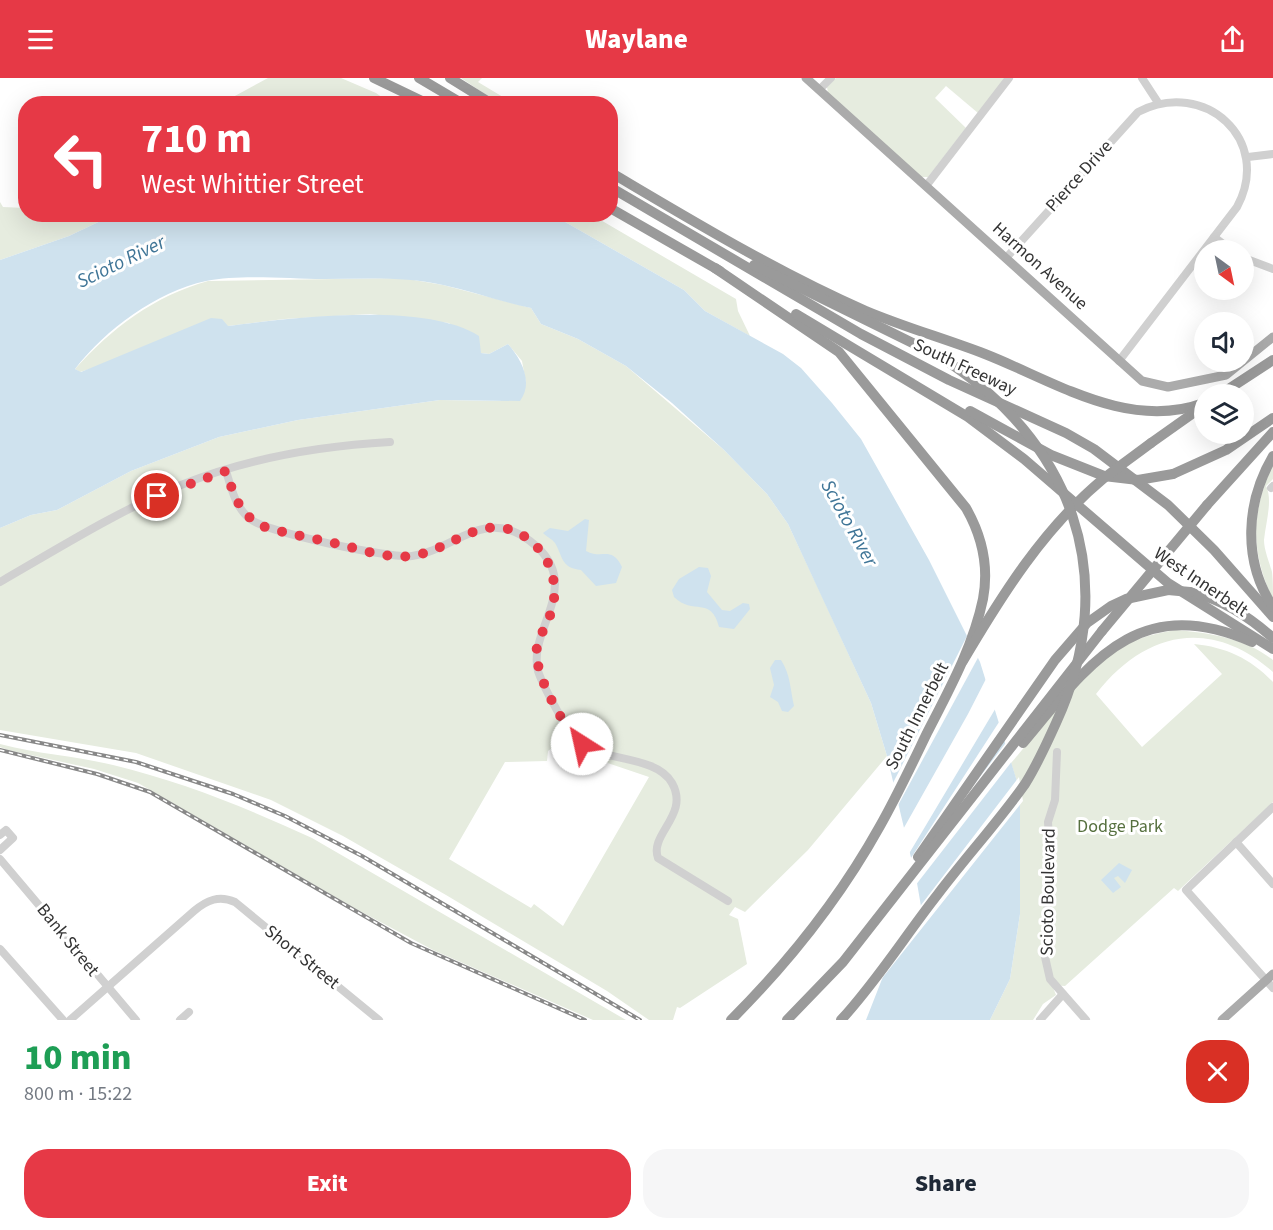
<!DOCTYPE html>
<meta charset="utf-8">
<style>
body{margin:0;font-family:"Source Sans 3",sans-serif;background:#f6f6f7;color:#1f2937;height:100vh;display:flex;flex-direction:column;font-size:22px;white-space:nowrap}
*{box-sizing:border-box;margin:0}
p{font-size:20px;color:#747a83}
.icon{flex:none;width:33px;height:33px;fill:none;stroke:currentColor;stroke-width:2;stroke-linecap:round;stroke-linejoin:round}
.map{position:relative;height:942px;overflow:hidden}
.details{display:flex;flex-direction:column;background:#fff;flex:1}
.details>*{flex:none}
.hud{position:absolute;left:18px;top:18px;width:600px;height:126px;border-radius:24px;box-shadow:0 6px 24px #0002;background:#e63946;color:#fff;overflow:hidden}
.needle{width:39px;rotate:147deg}
.fabs{position:absolute;left:1194px;top:162px;display:grid;gap:12px}
.fabs a{display:grid;place-items:center;width:60px;height:60px;border-radius:50%;background:#fff;box-shadow:0 6px 24px #0002;font-size:30px}
.pin{position:absolute;display:grid;place-items:center;width:51px;height:51px;color:#fff;margin:-26px;border:3px solid #fff;border-radius:50%;box-shadow:0 2px 6px #0007}
.me{position:absolute;width:66px;margin:-33px;rotate:325deg;stroke-linejoin:round;filter:drop-shadow(0 0 4px #0008)}
.turn{display:flex;align-items:center;gap:21px;height:126px;padding:0 24px;font-size:27px}
.turn .icon{width:78px;height:78px;stroke-width:2.5}
.turn b{display:block;font-size:42px;line-height:51px}
.round{display:grid;place-items:center;flex:none;width:63px;height:63px;border-radius:24px;background:#f6f6f7}
.overview{display:flex;align-items:center;justify-content:space-between;height:102px;padding:0 24px}
h1{font-size:36px;font-weight:800;line-height:45px;color:#1e9e55}
.primary-button{display:flex;gap:12px;margin-top:auto;padding:12px 24px}
.primary-button a{flex:1;height:69px;border-radius:24px;background:#e63946;color:#fff;font-size:24px;font-weight:800;line-height:69px;text-align:center}
.primary-button a+a{background:#f6f6f7;color:#1f2937}
header{display:flex;justify-content:space-between;align-items:center;height:78px;padding:0 24px;background:#e63946;color:#fff;font-size:27px;font-weight:800}
.map>svg:first-child{display:block}
</style>
<header><svg class="icon" aria-label="menu" viewBox="0 0 24 24"><path d="M4 6h16M4 12h16M4 18h16"/></svg>Waylane<svg class="icon" aria-label="share" viewBox="0 0 24 24"><path d="M12 15V3M7 8l5-5 5 5M5 13v7h14v-7"/></svg></header>
<div class="map">
<svg width="1273" height="942" viewBox="0 0 1273 942">
<rect width="100%" height="100%" fill="#fff"/>
<!-- green -->
<g fill="#e6ecdf" fill-rule="evenodd">
<polygon points="268,0 341,0 376,15 390,25 222,25"/>
<polygon points="461,0 482,0 478,4 513,25 498,25"/>
<polygon points="836,0 1005,0 978,35 946,8 935,20 966,50 928,99 919,99 828,15 827,9"/>
<polygon points="0,124 3,129 25,130 26,136 113,137 69,158 0,182"/>
<polygon points="553,137 592,137 736,221 738,233 750,258 705,233 684,212"/>
<path d="M402,200L443,207L531,230L541,246L578,261L626,288L724,372L767,416L788,446L820,514L871,625L887,678L808,772L745,834L735,829L729,837L738,841L747,886L680,930L677,929L673,942H649L607,913L446,817L343,758L271,722L136,675L0,652V450L31,437L57,432L131,393L219,359L298,342L440,322L500,323L526,305L522,283L508,266L489,276L481,275L449,245L370,236L284,241L228,248L80,294L75,291C112,250 154,218 208,203ZM563,651L584,677L649,699L563,848L534,826L531,830L449,781L505,684L547,683L548,673L566,660Z"/>
<path d="M1273,386V401L1266,408C1273,422 1266,443 1264,462C1264,472 1269,483 1272,494C1273,502 1273,513 1273,522C1250,472 1251,435 1273,386Z"/>
<path d="M1176,552C1210,555 1245,560 1273,582V594C1211,539 1145,553 1096,616L1142,669L1222,596L1194,566C1226,569 1251,581 1273,604V724L1178,813L1174,810L1065,908L1052,907L1056,917L1043,926L1033,942H990L1010,901L1020,836V713L1011,685C1040,652 1074,603 1107,578C1127,562 1152,556 1176,552Z"/>
<path d="M0,666C37,676 76,678 113,687C183,704 247,730 312,760L626,942H593L433,872L356,831L138,705L94,691L8,672L0,669Z"/>
</g>
<!-- water -->
<g fill="#cfe2ee">
<path d="M259,136V140L264,143L299,136L553,137L684,212L705,233L783,276L801,290L832,325L861,361L929,482L980,584L1020,713V836L1010,901L990,942H866L884,896L923,840L917,805L887,678L871,625L788,446L767,416L724,372L672,325L626,288L578,261L541,246L531,230C501,224 472,213 443,207C404,198 364,201 324,201C288,201 241,196 206,203C156,214 106,251 75,291L81,294L211,240L222,241L228,248C290,240 425,223 479,258L481,275L489,276L508,266C521,281 534,304 520,323L440,322L298,342L219,359L131,393L57,432L31,437L0,450V182L69,158L113,137Z"/>
<path d="M585,441L589,442L586,473C603,482 611,467 622,489L616,505L596,508L581,492C561,490 563,479 555,465C552,461 547,459 543,455L550,450L568,453Z"/>
<path d="M699,489L708,490L711,498L707,514L722,532L730,533L743,525L749,526L750,531L734,551L719,549C711,517 693,538 674,519L672,512L679,501Z"/>
<path d="M775,582H781C791,598 790,611 794,628L788,634L782,633L778,624L770,619L774,607L770,590Z"/>
<polygon points="1119,785 1132,792 1125,805 1118,798 1114,800 1121,809 1113,815 1101,802"/>
</g>
<!-- pier -->
<g fill="#fff">
<polygon points="969,554 980,576 896,731 891,709"/>
<polygon points="989,595 997,628 907,779 901,755 968,636"/>
<polygon points="1001,641 1006,659 972,709 1008,662 1013,682 915,808 909,783"/>
<polygon points="1019,699 1023,723 876,908 919,839 918,831"/>
</g>
<g fill="none" stroke-linecap="round" stroke-linejoin="round">
<!-- minor -->
<g stroke="#d0d0d0" stroke-width="8">
<polyline points="1142,0 1157,23"/>
<polyline points="819,12 831,0"/>
<polyline points="1248,79 1273,76"/>
<polyline points="926,108 1009,0"/>
<polyline points="1214,159 1231,172"/>
<path d="M1006,180L1138,34C1205,0 1273,62 1237,129L1119,283"/>
<polyline points="1244,180 1273,191"/>
<path d="M226,393C231,409 235,429 250,441C266,454 390,481 412,478C455,472 484,428 530,463C587,506 527,550 538,593C543,608 569,658 582,667C606,683 657,678 672,705C690,737 649,756 658,780L728,823"/>
<polyline points="1271,410 1273,408"/>
<path d="M0,504C59,470 118,433 181,407C248,380 319,368 390,364"/>
<polyline points="1057,674 1055,722 1048,744 1050,778 1045,879 1050,901 1086,942"/>
<polyline points="1273,729 1186,812 1273,910"/>
<polyline points="0,757 6,752 13,760 0,772"/>
<polyline points="1236,764 1273,806"/>
<polyline points="0,781 136,942"/>
<polyline points="0,871 63,942"/>
<path d="M70,942L194,833C207,822 219,817 235,824L379,942"/>
<polyline points="180,942 189,934"/>
<polyline points="1040,942 1063,916"/>
</g>
<!-- major -->
<g stroke="#ababab" stroke-width="9">
<polyline points="806,0 1142,303 1168,309 1226,297 1273,259"/>
<polyline points="1222,942 1273,896"/>
</g>
<!-- highway -->
<g stroke="#9a9a9a" stroke-width="10">
<polyline points="374,0 426,25"/>
<polyline points="419,0 463,26"/>
<polyline points="450,0 492,26"/>
<path d="M610,94C693,143 777,194 866,233C904,249 946,261 985,276C1054,303 1128,353 1204,325"/>
<polyline points="610,109 861,256 949,302 1066,355 1094,371 1168,427 1214,472 1273,539"/>
<polyline points="610,130 720,193"/>
<polyline points="754,187 939,278"/>
<path d="M715,190L839,274L966,430C982,458 989,489 983,521C973,569 949,612 927,655C912,686 897,718 880,748C840,820 789,884 731,942"/>
<polyline points="796,236 968,339 1024,381 1168,505 1273,571"/>
<polyline points="1221,316 1273,282"/>
<polyline points="970,333 1051,377 1104,398"/>
<polyline points="1151,365 1199,331"/>
<path d="M1273,378C1246,424 1242,482 1273,529"/>
<polyline points="1173,396 1226,372 1273,340"/>
<polyline points="1207,427 1273,354"/>
<path d="M1190,514C1223,522 1247,537 1273,560"/>
<path d="M1023,665C1090,585 1137,514 1252,564"/>
<polyline points="918,779 1055,582 1087,545 1111,528 1126,521 1168,512"/>
<polyline points="787,942 843,884 1102,553"/>
</g>
<defs>
<g id="rail">
<polyline points="0,657 136,684 233,716 285,738 362,778 640,942"/>
<polyline points="0,672 97,696 150,714 411,865 585,942"/>
</g>
</defs>
<!-- rail casing -->
<use href="#rail" stroke="#888" stroke-width="4"/>
<!-- rail -->
<use href="#rail" stroke="#fff" stroke-width="1.5" stroke-dasharray="4.5" stroke-linecap="butt"/>
<!-- highway-bridge -->
<g stroke="#9a9a9a" stroke-width="10">
<polyline points="1104,398 1138,402 1173,396"/>
<polyline points="1168,512 1190,514"/>
<polyline points="1102,553 1207,427"/>
<path d="M963,583C1002,517 1043,451 1103,401C1118,389 1135,377 1151,365"/>
<path d="M841,942C877,903 905,858 938,816C966,779 998,744 1025,706C1037,687 1047,665 1056,645C1123,499 1072,362 939,278"/>
</g>
</g>
<g fill="none" stroke-linecap="round" stroke-linejoin="round">
<!-- route -->
<path stroke="#e63946" stroke-width="10" stroke-dasharray="0 18" d="M157,418L226,393C234,417 239,436 262,448C287,456 313,460 338,466C360,471 386,481 410,478C453,474 487,425 533,465C554,484 560,514 549,540C545,550 539,559 537,569C532,593 564,651 582,666"/>
</g>
<g text-anchor="middle" dominant-baseline="central" stroke-width="6" stroke-linejoin="round" paint-order="stroke">
<!-- street labels -->
<g font-size="18" fill="#333" stroke="#fff">
<text transform="translate(1079 98) rotate(-48)">Pierce Drive</text>
<text transform="translate(1040 188) rotate(42)">Harmon Avenue</text>
<text transform="translate(965 289) rotate(25)">South Freeway</text>
<text transform="translate(1201 504) rotate(34)">West Innerbelt</text>
<text transform="translate(917 638) rotate(-63)">South Innerbelt</text>
<text transform="translate(1048 814) rotate(-89)">Scioto Boulevard</text>
<text transform="translate(68 862) rotate(51)">Bank Street</text>
<text transform="translate(302 879) rotate(39)">Short Street</text>
</g>
<!-- park labels -->
<g font-size="18" fill="#56703f" stroke="#fff">
<text x="1120" y="748">Dodge Park</text>
</g>
<!-- water labels -->
<g font-size="20" font-style="italic" fill="#3f7597" stroke="#fff">
<text transform="translate(121 184) rotate(-26)">Scioto River</text>
<text transform="translate(849 445) rotate(61)">Scioto River</text>
</g>
</g>
</svg>
<div class="fabs">
<a><svg class="needle" viewBox="-14 -14 28 28"><path d="M0-13l5 13h-10z" fill="#e53935"/><path d="M0 13l5-13h-10z" fill="#747a83"/></svg></a>
<a><svg class="icon" aria-label="sound" viewBox="0 0 24 24"><path d="M4 9h4l5-4v14l-5-4H4zM17 9q2 3 0 6"/></svg></a>
<a><svg class="icon" aria-label="layers" viewBox="0 0 24 24"><path d="M12 4l9 5-9 5-9-5zM3 14l9 5 9-5"/></svg></a>
</div>
<div class="pin" style="left:157px;top:418px;background:#d93025"><svg class="icon" aria-label="arrive" viewBox="0 0 24 24"><path d="M6 21V4h12l-3 4 3 4H6"/></svg></div>
<svg class="me" style="left:582px;top:666px" viewBox="-20 -20 40 40"><circle r="19" fill="#fff"/><path d="M0-13L10 11 0 6-10 11z" fill="#e63946"/></svg>
<div class="hud">
<div class="turn"><svg class="icon" aria-label="left" viewBox="0 0 24 24"><path d="M17 20v-9H6M10 6l-5 5 5 5"/></svg><div><b>710 m</b>West Whittier Street</div></div>
</div>
</div>
<section class="details">
<div class="overview"><div><h1>10 min</h1><p>800 m · 15:22</p></div><a class="round" style="background:#d93025;color:#fff"><svg class="icon" aria-label="close" viewBox="0 0 24 24"><path d="M6 6l12 12M18 6L6 18"/></svg></a></div>
<div class="primary-button"><a>Exit</a><a>Share</a></div>
</section>
